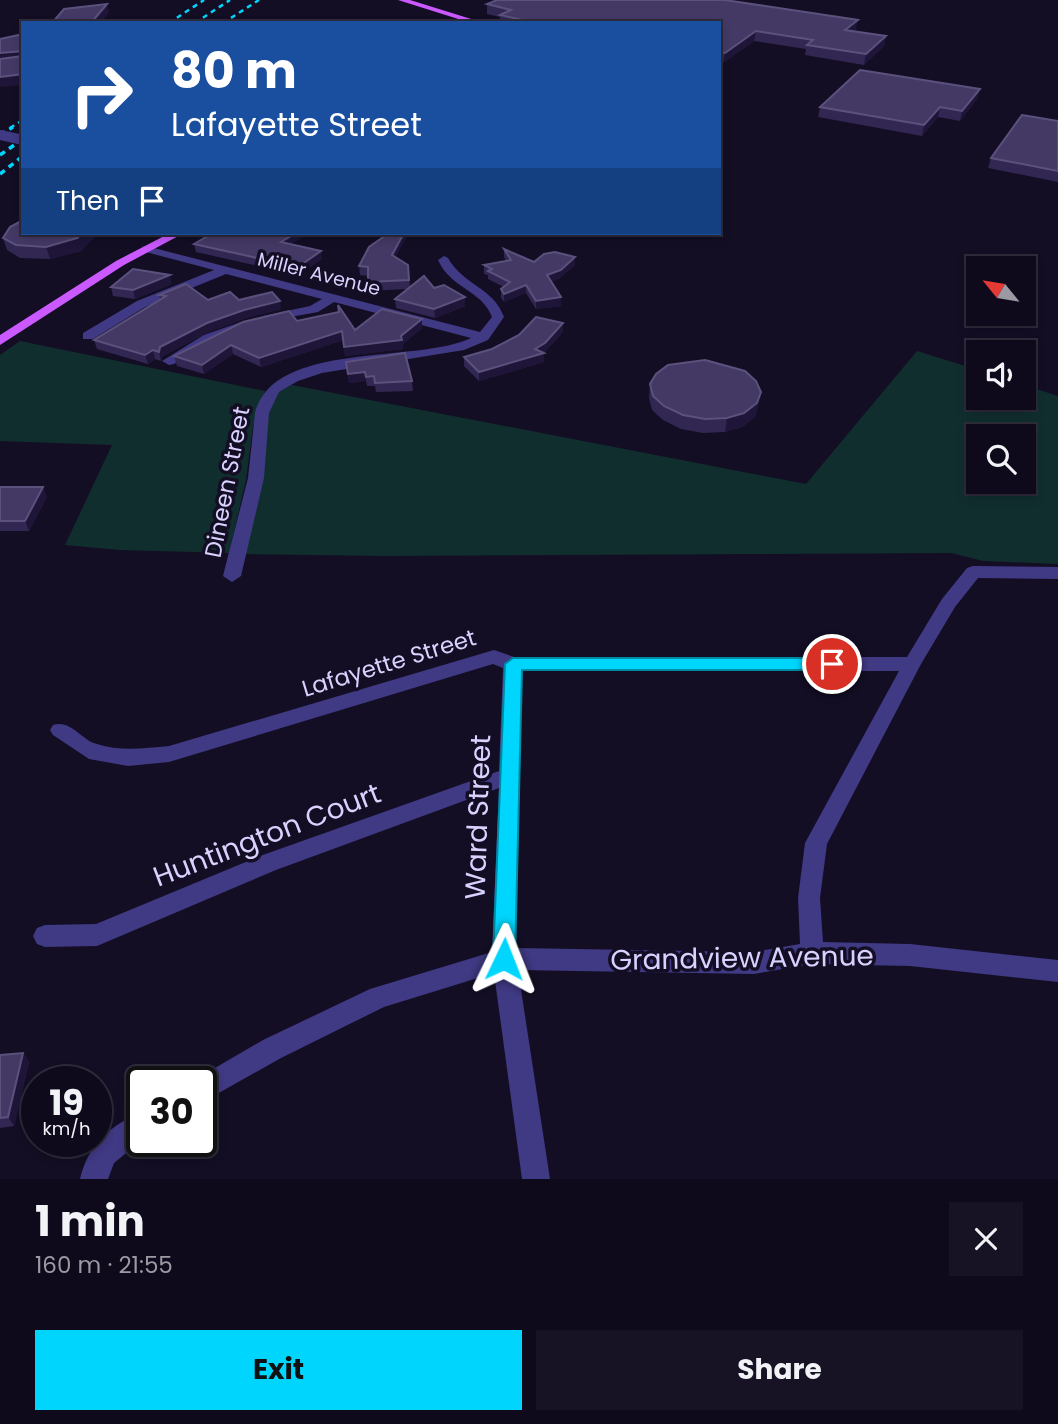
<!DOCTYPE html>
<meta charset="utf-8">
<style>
body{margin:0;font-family:Poppins,sans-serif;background:#171324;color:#f1f3f6;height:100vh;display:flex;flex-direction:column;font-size:26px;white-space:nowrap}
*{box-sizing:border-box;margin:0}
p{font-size:23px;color:#9b9aa3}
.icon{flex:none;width:38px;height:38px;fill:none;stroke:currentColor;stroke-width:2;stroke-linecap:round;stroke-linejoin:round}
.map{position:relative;height:1179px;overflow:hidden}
.side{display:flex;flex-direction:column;background:#0e0a1b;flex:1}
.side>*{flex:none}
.banner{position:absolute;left:21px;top:21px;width:700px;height:214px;border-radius:0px;box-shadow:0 4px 10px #0003,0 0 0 2px #2e2b3a;background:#1a4fa0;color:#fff;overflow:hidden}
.needle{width:46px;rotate:300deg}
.tools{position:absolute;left:966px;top:256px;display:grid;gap:14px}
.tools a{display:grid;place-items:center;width:70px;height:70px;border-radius:0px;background:#0e0a1b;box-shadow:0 4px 10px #0003,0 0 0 2px #2e2b3a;font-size:35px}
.speed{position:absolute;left:21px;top:1066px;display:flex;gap:14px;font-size:35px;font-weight:700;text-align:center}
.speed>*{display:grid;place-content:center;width:91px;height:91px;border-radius:50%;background:#0e0a1b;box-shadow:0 4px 10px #0003,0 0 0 2px #2e2b3a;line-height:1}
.speed small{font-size:18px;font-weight:400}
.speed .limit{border:4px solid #111;border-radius:10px;background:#fff;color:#111}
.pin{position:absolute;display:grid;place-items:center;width:60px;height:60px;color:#fff;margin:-30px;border:4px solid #fff;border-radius:50%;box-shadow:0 2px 7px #0007}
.me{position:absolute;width:77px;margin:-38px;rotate:2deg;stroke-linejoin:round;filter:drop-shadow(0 0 5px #0008)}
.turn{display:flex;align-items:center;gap:24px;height:147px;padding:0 35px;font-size:32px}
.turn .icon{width:91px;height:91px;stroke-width:2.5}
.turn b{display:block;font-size:49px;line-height:60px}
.then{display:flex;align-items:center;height:66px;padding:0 35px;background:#0003;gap:14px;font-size:26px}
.round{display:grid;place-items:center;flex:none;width:74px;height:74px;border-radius:0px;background:#171324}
.headline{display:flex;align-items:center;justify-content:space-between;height:119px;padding:0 35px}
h1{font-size:42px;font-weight:700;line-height:52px}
.button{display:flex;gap:14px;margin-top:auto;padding:14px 35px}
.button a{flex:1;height:80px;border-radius:0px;background:#00d6fd;color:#111;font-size:28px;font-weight:700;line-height:80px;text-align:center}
.button a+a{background:#171324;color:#f1f3f6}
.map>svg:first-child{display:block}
</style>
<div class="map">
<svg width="1058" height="1179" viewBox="0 0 1058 1179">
<rect width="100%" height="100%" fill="#130e24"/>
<!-- green -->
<g fill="#112e2e" fill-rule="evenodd">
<polygon points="20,341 265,391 253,426 246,480 229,553 120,550 65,545 112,445 0,441 0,355"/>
<path d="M917,351L978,370V397H1024V385L1058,396V564L983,561L951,553L386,556L240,554L264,428L275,393L292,385L806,484ZM978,436H1024V481H978Z"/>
</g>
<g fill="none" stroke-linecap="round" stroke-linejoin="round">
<!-- minor -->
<g fill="#403984" fill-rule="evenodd">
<path d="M146,246L480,332L492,317C482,290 451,289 438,260L444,256L448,258C464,286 493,287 504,317L488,340L464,350L322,373L298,381L279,392L269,413L264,478L241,576L232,582L223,576L226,564L248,478L255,413C273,340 418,364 471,338L334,302L318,312L263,322V316L310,306L322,299L226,274L145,307L93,339H83V333L137,301L214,270L142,251V247Z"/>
<polygon points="241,322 246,323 246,329 214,341 174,364 169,365 162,361 204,335"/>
<path d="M973,566L1058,567V579L978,578L955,607L921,664L827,844L820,898L823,942L910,944L1058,960V982L910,966L812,964L754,974L518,970L550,1179H522L494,973L384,1007L281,1058L201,1103V1082H191L263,1040L370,989L492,952L499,788L276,870L97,946L45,947L37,944L33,936L37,928L45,925L96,924L260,856L499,771L503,668L493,664L169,762L128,766L89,759L53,735L50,730L53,725C71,719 81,740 97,744C121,752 145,748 169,746L494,650L514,657H907L942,599L967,568ZM522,671H899L805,843L798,898L800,944L754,952L516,948Z"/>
<path d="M142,1112V1140L114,1163L108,1179H80C88,1145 110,1125 142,1112Z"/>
</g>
<!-- major -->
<g fill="#ca59ff" fill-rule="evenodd">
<polygon points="398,0 410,0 484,23 471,23"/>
<polygon points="170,233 184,233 124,265 0,345 0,335 116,261"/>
</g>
<!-- rail-far1 -->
<g stroke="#00d6fd" stroke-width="2.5" stroke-dasharray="5 4.5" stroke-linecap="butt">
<polyline points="169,23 204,0"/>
<polyline points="195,23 230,0"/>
<polyline points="223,23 259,0"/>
<polyline points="10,128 23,120"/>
</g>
<!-- rail -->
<g stroke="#00d6fd" stroke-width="3.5" stroke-dasharray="6 5" stroke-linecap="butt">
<polyline points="0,135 13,127"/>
<polyline points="0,155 23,139"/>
<polyline points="0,174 23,156"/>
</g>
<!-- minor-bridge -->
<polyline stroke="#403984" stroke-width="10" points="0,135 23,140"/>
</g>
<!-- wall -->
<g fill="#322752">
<polygon points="487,4 856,29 853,32 886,36 884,46 864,65 805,55 806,49 754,41 723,63 719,62 719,23 500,23 500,17 487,14"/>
<polygon points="980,89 977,99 960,121 938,117 922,136 818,117 820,107"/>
<polygon points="1058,121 1058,182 988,168 991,158"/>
<polygon points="23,233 93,233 94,237 81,251 50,259 20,258 7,250 3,238"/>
<polygon points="194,244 291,245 322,259 299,275 196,252"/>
<polygon points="504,249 534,262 575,265 560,278 551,282 561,306 536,309 526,293 504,302 501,298 501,289 504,287 488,279 488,275 484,274 484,265 506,261 504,257"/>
<polygon points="396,258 408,265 410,287 434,288 465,306 435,318 396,308 395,299 407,289 369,291 368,276 360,275 359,266"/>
<polygon points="172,284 135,299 113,296 111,287"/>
<polygon points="159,295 208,300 239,300 281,309 246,318 209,332 163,356 161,361 155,359 148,364 97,349 94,340 160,299"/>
<polygon points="422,319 422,328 403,344 403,349 345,356 343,340 261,367 233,354 204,374 177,366 174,356 297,321 355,330"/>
<polygon points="563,332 544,353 544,362 479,381 464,366 464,357"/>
<polygon points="346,362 412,381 413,391 376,392 375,386 367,386 366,381 349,383"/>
<polygon points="650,384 758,406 755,417 742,427 725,432 703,433 681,429 663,420 652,410 649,398"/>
<polygon points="0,487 47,497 29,531 0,531"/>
<polygon points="23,1053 29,1062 14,1126 0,1128 0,1055"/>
</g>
<!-- shaded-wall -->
<g fill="#1e1538">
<polygon points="107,4 109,13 101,23 91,23"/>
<polygon points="858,20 856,29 843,40 845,30"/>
<polygon points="756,31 754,41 723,63 725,53"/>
<polygon points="886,36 884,46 864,65 866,54"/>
<polygon points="23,51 23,61 0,64 0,53"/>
<polygon points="23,74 23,85 0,87 0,77"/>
<polygon points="980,89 977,99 960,121 962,111"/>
<polygon points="940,107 938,117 922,136 924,125"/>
<polygon points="83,233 93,233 94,237 81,251 50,259 46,247"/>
<polygon points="296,233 309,233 282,250 281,242"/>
<polygon points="404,233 409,233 392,264 392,255"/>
<polygon points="321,251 322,259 299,275 298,267"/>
<polygon points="575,257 575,265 560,278 547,284 547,275"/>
<polygon points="170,275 172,284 135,299 133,290"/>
<polygon points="526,285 526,293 504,302 504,294"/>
<polygon points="465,297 465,306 435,318 434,309"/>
<polygon points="561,297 561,306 536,309 536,301"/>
<polygon points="280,301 281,309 246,318 209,332 163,356 161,361 159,352 160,347 207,323 244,310"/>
<polygon points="422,319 422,328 403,344 403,349 345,356 344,347 401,336"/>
<polygon points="563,323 563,332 544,353 544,362 479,381 479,372 535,349"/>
<polygon points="342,331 343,340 261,367 259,358"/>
<polygon points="231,345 233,354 204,374 202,365"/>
<polygon points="153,350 155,359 148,364 145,355"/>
<polygon points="365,372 366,381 349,383 348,374"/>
<polygon points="761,392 758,406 755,417 742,427 725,432 727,418"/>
<polygon points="43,487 47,497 29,531 25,521"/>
<polygon points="23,1053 29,1062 14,1126 8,1117"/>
</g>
<!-- building -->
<g fill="#443965" stroke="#5b517d" stroke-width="2">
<polygon points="497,0 725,0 858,20 845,30 886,36 866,54 807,45 813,40 756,31 725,53 719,52 719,23 536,23 500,15 511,10 487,4"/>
<polygon points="107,4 91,23 52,23 64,9"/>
<polygon points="23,34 23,51 0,53 0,39"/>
<polygon points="23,56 23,74 0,77 0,59"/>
<polygon points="860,70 980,89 962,111 940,107 924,125 820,107"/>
<polygon points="1022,115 1058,121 1058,171 991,158"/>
<polygon points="23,220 23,233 83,233 77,238 46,247 16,245 3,238 10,227"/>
<polygon points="213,233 296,233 281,242 321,251 298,267 194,244"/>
<polygon points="389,233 404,233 392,255 408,265 409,280 368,282 368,267 359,266 369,247"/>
<polygon points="504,249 534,262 544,254 555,252 575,257 561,270 547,275 561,297 536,301 526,285 504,294 501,289 510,282 488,271 492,269 484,265 511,260"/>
<polygon points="133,269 170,275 133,290 111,287"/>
<polygon points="424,276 434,288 444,285 465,297 434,309 395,299"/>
<polygon points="186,284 208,300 230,292 239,300 272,292 280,301 244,310 207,323 160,347 159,352 153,350 145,355 94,340 166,296 159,295"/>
<polygon points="338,305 355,330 382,309 422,319 401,336 402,340 344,347 342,331 259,358 231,345 202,365 174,356 243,322 289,311 297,321 339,312"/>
<polygon points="536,317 563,323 545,343 535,349 544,353 479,372 464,357 492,349 519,335"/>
<polygon points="405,353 412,381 375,383 374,376 366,377 365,372 348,374 346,362"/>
<polygon points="705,360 745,371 756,381 761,392 757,403 744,413 727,418 705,419 683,415 664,406 653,396 650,384 656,374 668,365"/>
<polygon points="0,487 43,487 25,521 0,521"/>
<polygon points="23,1053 8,1117 0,1118 0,1055"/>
</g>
<!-- route -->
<polygon fill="#00d6fd" stroke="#008ba4" stroke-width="2" points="513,658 832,658 841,664 832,670 522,670 515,959 512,966 504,969 496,966 493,959 505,664"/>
<g text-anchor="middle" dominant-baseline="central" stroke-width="7" stroke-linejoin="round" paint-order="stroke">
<!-- far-street labels -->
<g font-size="19" fill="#d9d2ff" stroke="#130e24">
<text transform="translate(319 274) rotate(14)">Miller Avenue</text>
</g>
<!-- street labels -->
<g font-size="23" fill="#d9d2ff" stroke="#130e24">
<text transform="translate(227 482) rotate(-79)">Dineen Street</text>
<text transform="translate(389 663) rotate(-17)">Lafayette Street</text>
</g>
<!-- near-street labels -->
<g font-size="28" fill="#d9d2ff" stroke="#130e24">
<text transform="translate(478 817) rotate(-88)">Ward Street</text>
<text transform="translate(267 835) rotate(-21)">Huntington Court</text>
<text transform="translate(742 958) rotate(-1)">Grandview Avenue</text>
</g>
</g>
</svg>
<div class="tools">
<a><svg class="needle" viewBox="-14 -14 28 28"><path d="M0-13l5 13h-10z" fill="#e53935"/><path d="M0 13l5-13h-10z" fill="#9b9aa3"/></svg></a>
<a><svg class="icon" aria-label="sound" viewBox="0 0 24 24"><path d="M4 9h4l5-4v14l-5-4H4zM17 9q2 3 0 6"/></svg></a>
<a><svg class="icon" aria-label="search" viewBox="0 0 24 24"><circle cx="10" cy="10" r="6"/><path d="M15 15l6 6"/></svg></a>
</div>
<div class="speed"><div>19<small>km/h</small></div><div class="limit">30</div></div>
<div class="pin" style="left:832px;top:664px;background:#d93025"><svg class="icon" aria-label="arrive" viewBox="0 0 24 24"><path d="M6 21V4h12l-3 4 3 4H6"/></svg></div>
<svg class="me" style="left:504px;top:959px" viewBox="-20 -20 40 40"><path d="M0-17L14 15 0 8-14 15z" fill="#00d6fd" stroke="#fff" stroke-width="4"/></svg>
<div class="banner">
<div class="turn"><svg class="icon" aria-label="right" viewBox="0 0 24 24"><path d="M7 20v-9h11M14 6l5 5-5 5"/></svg><div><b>80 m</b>Lafayette Street</div></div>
<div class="then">Then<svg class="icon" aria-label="arrive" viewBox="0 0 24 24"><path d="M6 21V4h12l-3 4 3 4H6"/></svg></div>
</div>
</div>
<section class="side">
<div class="headline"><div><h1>1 min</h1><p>160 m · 21:55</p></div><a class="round"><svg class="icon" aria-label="close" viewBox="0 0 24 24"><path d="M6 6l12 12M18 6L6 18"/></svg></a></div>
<div class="button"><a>Exit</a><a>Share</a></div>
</section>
